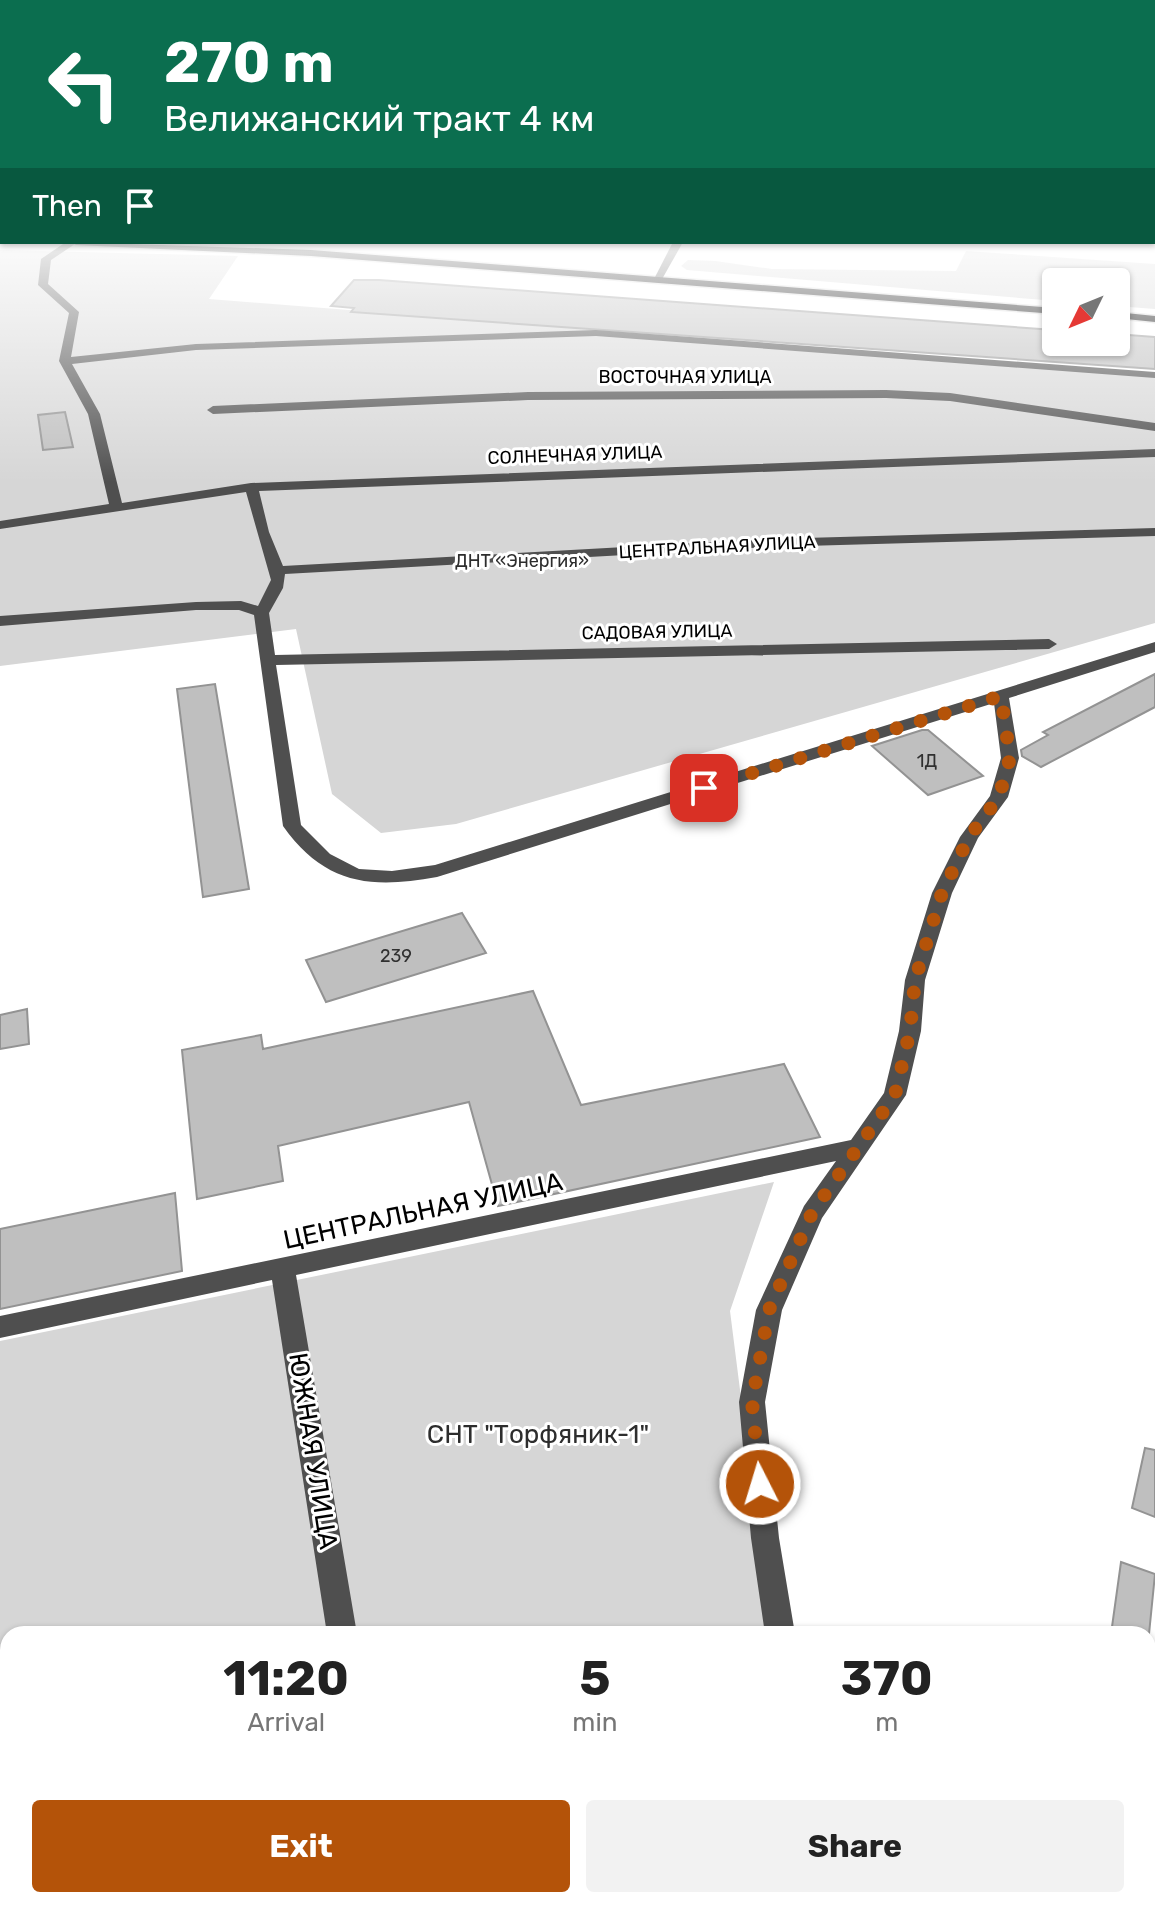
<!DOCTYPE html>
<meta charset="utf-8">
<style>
body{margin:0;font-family:Rubik,sans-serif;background:#f2f2f2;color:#222;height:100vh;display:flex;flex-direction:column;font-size:30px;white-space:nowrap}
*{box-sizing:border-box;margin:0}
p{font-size:26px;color:#767676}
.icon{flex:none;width:44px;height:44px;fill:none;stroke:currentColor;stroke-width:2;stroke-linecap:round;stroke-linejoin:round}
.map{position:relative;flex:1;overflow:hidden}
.drawer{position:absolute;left:0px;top:1626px;width:1156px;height:282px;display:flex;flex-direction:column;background:#fff;border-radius:24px 24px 0 0;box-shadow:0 2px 6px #0004}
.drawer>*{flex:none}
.guide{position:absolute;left:0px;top:0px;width:1156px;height:244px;box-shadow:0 2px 6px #0004;background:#0b6e4f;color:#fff;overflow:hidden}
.needle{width:52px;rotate:227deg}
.fabs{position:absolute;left:1042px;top:268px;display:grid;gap:16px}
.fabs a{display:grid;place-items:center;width:88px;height:88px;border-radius:8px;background:#fff;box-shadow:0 2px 6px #0004;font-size:40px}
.pin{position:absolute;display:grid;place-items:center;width:68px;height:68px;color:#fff;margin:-34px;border-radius:16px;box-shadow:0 4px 12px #0006}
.me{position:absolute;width:88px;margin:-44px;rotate:355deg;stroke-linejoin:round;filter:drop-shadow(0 0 6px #0008)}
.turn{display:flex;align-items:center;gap:28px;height:168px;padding:0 32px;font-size:36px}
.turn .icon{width:104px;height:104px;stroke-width:2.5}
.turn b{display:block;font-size:56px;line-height:68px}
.then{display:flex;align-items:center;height:76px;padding:0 32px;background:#0003;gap:16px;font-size:30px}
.eta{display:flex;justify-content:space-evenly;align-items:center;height:136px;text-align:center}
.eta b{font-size:48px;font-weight:700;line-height:56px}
.button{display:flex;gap:16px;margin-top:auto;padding:16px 32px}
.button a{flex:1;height:92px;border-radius:8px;background:#b45309;color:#fff;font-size:32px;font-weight:700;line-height:92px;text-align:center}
.button a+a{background:#f2f2f2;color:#222}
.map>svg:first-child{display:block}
</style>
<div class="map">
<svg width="1155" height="1907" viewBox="0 0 1155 1907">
<rect width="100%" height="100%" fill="#fff"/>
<!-- green -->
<g fill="#d6d6d6">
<polygon points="0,250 238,256 209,299 1155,374 1155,623 456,824 381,833 332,794 296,629 0,666"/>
<polygon points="966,251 1155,264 1155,309 1116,306 1116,282 1056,282 1056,301 687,270 681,266 688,260 715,261 772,269 956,271"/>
<polygon points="774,1182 730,1311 771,1634 8,1634 8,1900 804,1900 805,1907 0,1907 0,1341"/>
</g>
<!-- building -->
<g fill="#bfbfbf" stroke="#939393" stroke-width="2">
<polygon points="354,280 379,280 1054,330 1056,342 1116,346 1116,334 1155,337 1155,369 351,312 354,308 331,306"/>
<polygon points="65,412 73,447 43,450 38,415"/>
<polygon points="1155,674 1155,707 1041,767 1022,756 1021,750 1048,735 1043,732"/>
<polygon points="215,684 249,889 203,897 177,689"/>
<polygon points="922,730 928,730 983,776 928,795 872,746"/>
<polygon points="462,913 486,953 326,1002 306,960"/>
<polygon points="533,991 581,1105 784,1064 820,1137 498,1206 469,1102 278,1146 283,1181 197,1199 182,1050 261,1035 263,1049"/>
<polygon points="27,1009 29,1044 0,1049 0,1015"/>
<polygon points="175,1193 182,1271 0,1309 0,1229"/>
<polygon points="1145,1448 1155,1450 1155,1517 1132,1508"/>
<polygon points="1121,1562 1155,1574 1149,1634 1111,1634"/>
</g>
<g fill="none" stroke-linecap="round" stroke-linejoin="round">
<defs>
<g id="major">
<polygon points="0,238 2,242 5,243 0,244"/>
<polygon points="71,242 311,250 1056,308 1056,314 311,256 76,245"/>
<polygon points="1116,312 1155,316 1155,322 1116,318"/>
</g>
</defs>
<!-- major casing -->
<use href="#major" stroke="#dbdbdb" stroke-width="3"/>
<!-- minor -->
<g fill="#4f4f4f" fill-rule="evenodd">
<path d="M66,242H78L51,260L48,284L79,312L71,357L196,344L596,330L1155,372V378L596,336L196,350L72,364L100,414L122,503L251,483L1155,449V457L259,491L269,532L283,566L769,539L1155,528V536L769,547L285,574L283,588L269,613L275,655L1049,639L1057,644L1049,649L276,665L301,825L330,854L359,869L392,871L435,865L1155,642V652L1009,698L1019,758L1008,797L978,838L952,893L925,980L921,1031L906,1095L822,1218L782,1310L765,1402L779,1538L795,1634H765L751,1538L739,1402L756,1310L804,1206L836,1161L296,1275L357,1634H327L272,1280L0,1338V1316L851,1140L884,1093L899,1031L905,980L932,893L960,837L990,796L1001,758L994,703L437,877C371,889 325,885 283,826L254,615L239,610H196L0,626V616L196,602L241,601L258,606L271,580L246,492L0,529V521L109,504L88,414L59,361L69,313L38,285L41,259Z"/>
<polygon points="673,242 683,242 661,281 653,281"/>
<polygon points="886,390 950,393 1155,423 1155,431 950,401 886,398 528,400 213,414 207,410 213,406 528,392"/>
<polygon points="368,1900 402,1900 403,1907 369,1907"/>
<polygon points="807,1900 841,1900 842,1907 808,1907"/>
</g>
<!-- major -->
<use href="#major" fill="#000" fill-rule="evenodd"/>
</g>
<!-- sky -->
<linearGradient id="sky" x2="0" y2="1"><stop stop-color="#8aabca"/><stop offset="0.45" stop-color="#fff"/><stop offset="1" stop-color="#fff" stop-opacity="0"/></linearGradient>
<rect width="1155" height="482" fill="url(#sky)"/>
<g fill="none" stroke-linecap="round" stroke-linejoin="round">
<!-- route -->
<polyline stroke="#b45309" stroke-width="14" stroke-dasharray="0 25.2" points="704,788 1001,696 1010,758 999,797 969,837 942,893 915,980 910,1031 895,1095 812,1213 769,1310 752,1402 760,1484"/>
</g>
<g text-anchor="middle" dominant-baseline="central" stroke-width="6" stroke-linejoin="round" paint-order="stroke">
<!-- far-street labels -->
<g font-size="18" fill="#000" stroke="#fff">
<text x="685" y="377">ВОСТОЧНАЯ УЛИЦА</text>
<text transform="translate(575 455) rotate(-2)">СОЛНЕЧНАЯ УЛИЦА</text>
<text transform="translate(717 547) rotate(-3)">ЦЕНТРАЛЬНАЯ УЛИЦА</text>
<text transform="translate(657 632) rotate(-1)">САДОВАЯ УЛИЦА</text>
</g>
<!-- far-park labels -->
<g font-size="18" fill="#2d2d2d" stroke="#fff">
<text x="522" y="561">ДНТ «Энергия»</text>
</g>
<!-- number labels -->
<g font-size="18" fill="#303030">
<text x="927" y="761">1Д</text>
<text x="396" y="956">239</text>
</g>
<!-- near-street labels -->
<g font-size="26" fill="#000" stroke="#fff">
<text transform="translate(423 1211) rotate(-12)">ЦЕНТРАЛЬНАЯ УЛИЦА</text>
<text transform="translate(313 1451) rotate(81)">ЮЖНАЯ УЛИЦА</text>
</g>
<!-- near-park labels -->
<g font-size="26" fill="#2d2d2d" stroke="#fff">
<text x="538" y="1434">СНТ "Торфяник-1"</text>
</g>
</g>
</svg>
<div class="fabs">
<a><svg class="needle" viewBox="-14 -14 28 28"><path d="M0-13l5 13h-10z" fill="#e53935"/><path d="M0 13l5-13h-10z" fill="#767676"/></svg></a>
</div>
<div class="pin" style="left:704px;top:788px;background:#d93025"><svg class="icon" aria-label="arrive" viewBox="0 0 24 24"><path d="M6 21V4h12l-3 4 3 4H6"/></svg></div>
<svg class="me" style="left:760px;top:1484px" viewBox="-20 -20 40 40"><circle r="17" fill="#b45309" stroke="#fff" stroke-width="3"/><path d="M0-11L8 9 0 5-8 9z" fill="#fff"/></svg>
<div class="guide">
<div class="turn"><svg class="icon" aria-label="left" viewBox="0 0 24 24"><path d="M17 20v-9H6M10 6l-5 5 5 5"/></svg><div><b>270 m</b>Велижанский тракт 4 км</div></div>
<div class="then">Then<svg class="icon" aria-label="arrive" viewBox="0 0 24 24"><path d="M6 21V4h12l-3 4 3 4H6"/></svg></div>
</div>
<section class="drawer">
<div class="eta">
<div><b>11:20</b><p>Arrival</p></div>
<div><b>5</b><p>min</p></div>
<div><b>370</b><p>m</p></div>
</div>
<div class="button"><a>Exit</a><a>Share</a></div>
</section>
</div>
